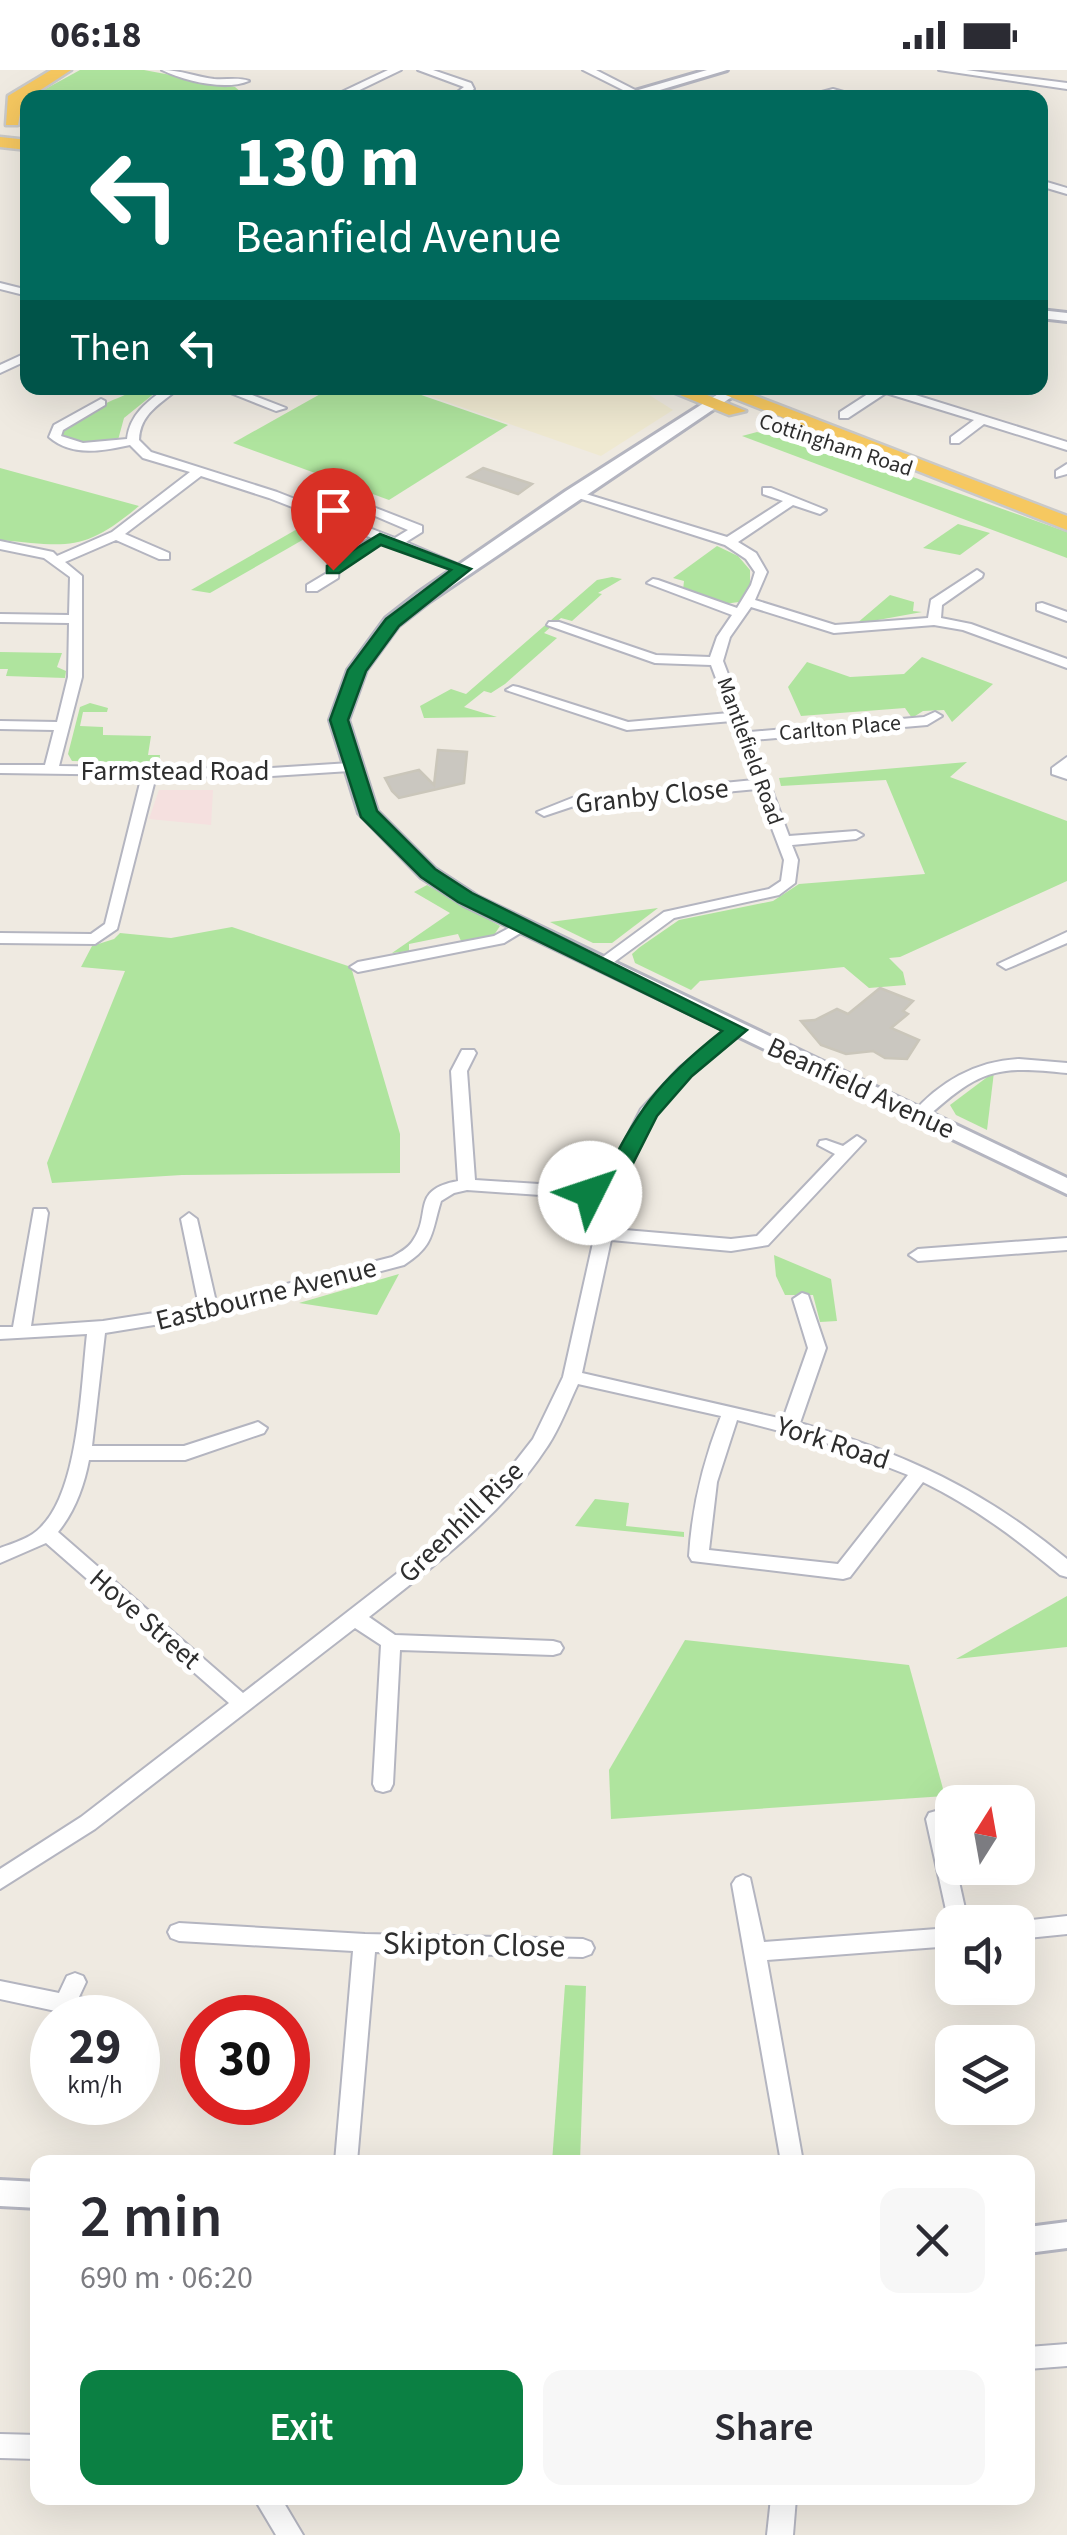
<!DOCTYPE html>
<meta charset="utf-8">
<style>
body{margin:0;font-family:"Source Sans 3",sans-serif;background:#f7f7f7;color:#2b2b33;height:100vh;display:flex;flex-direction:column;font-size:38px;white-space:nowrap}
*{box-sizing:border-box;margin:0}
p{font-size:32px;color:#7c7c81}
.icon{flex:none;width:55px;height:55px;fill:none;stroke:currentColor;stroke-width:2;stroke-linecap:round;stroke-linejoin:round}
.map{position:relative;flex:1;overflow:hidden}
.side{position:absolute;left:30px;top:2085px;width:1005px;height:350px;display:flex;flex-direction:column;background:#fff;border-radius:20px;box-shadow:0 10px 40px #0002}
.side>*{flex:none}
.banner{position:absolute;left:20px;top:20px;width:1028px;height:305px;border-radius:20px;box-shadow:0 10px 40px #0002;background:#00695c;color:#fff;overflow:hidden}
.needle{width:65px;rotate:11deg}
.controls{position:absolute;left:935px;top:1715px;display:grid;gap:20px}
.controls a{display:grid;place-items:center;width:100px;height:100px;border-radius:20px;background:#fff;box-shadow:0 10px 40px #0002;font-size:50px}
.speed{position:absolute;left:30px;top:1925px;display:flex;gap:20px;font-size:50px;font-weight:700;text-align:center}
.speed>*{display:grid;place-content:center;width:130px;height:130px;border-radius:50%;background:#fff;box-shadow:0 10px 40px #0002;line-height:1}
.speed small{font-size:25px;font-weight:400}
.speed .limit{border:15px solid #d22;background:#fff;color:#111}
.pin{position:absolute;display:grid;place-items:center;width:85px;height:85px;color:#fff;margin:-102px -42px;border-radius:50% 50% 50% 0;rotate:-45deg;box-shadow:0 0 10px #0007}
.pin .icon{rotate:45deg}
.me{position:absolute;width:110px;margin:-55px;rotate:49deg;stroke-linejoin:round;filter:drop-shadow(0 0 8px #0008)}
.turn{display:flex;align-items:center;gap:35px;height:210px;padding:0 50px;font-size:45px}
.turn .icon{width:130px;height:130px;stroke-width:2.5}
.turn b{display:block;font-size:70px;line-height:85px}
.then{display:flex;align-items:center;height:95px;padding:0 50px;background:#0003;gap:20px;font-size:38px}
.round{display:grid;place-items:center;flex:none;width:105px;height:105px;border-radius:20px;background:#f7f7f7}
.summary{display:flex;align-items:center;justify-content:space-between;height:170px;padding:0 50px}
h1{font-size:60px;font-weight:600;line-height:75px}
.button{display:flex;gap:20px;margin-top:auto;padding:20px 50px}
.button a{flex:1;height:115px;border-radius:20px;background:#0b8043;color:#fff;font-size:40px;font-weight:600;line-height:115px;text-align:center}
.button a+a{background:#f7f7f7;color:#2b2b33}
.status{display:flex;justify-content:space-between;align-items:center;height:70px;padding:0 50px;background:#fff;direction:ltr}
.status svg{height:28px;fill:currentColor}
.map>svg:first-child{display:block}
</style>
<div class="status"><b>06:18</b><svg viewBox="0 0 49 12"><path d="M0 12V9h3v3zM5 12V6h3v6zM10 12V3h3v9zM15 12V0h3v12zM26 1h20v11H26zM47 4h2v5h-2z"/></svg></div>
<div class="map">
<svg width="1067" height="2465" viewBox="0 0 1067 2465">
<rect width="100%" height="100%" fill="#efeae1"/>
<!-- education -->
<polygon fill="#efe9d1" points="407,318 638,318 673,340 601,386"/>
<!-- medical -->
<polygon fill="#f5e0df" points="159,720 213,720 211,755 149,749"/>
<!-- green -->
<g fill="#afe49e">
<polygon points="80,0 144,0 235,17 247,27 29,28"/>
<path d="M139,318H161L124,348L118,370L87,373L60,367C72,342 116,331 139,318Z"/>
<polygon points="331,318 401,318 508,355 389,430 233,373"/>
<polygon points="757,362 854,386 1067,462 1067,488 742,366"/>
<path d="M0,398L139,436C83,483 67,476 0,470Z"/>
<polygon points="313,450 327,456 210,523 191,520"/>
<polygon points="958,454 990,463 960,485 923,478"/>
<polygon points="717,476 738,486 750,500 750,517 739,532 724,534 683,520 684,511 673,508"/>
<polygon points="612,507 622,509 598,523 602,524 572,551 561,548 544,563 557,568 505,614 491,623 484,621 464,637 497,647 424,648 420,636 451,619 466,624 597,510"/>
<polygon points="890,525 914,532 913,541 922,542 856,554"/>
<polygon points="0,582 62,583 57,597 66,601 65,608 6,606 8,599 0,599"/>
<polygon points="922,587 993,614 952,652 944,640 923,641 912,648 905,638 801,646 788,617 807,592 850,607 904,604"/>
<polygon points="90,633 108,638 107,642 83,642 80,656 103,657 103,665 151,666 148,685 160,685 159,693 72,691 68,684 80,637"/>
<polygon points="967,692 950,707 1067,751 1067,811 900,887 889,888 903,902 906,915 869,918 844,897 700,911 691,920 635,893 632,884 640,877 679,850 773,831 799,814 925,804 886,710 781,716 779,708"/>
<polygon points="427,815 500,856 494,865 461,871 458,864 409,874 409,881 392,883 450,843 414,822"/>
<polygon points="658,838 612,873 593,873 550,852"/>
<polygon points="232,857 351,897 400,1064 400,1103 182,1105 52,1113 47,1093 125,901 81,897 92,876 114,869 120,863 171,868"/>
<polygon points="994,1002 987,1060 956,1045 950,1035"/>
<polygon points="774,1185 831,1209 837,1251 820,1252 813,1225 785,1225 776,1206"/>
<polygon points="399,1204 377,1245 299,1233"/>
<polygon points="595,1429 629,1433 626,1456 684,1462 684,1467 575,1456"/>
<polygon points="1067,1526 1067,1577 956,1589"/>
<polygon points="685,1570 909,1595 945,1726 611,1749 609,1700"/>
<polygon points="565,1915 586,1916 580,2092 552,2092"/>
</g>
<!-- building -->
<g fill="#cac7c0" stroke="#cac6ba" stroke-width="2.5">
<polygon points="483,398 532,414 518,424 468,407"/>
<polygon points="438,680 467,682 464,713 399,728 392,721 385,708 419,700 434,715"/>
<polygon points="880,918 913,931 903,941 908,944 891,958 919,970 907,989 885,988 873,981 846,984 821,975 801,951 815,950 837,939 848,944"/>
</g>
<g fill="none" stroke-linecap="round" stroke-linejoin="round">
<defs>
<g id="minor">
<path d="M162,0C181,0 196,7 214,9C227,10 238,7 249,11C225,21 185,11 162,0Z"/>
<polygon points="388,0 401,0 343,28 329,28"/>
<polygon points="418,0 433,0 471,13 474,19 462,28 449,28 464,17"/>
<polygon points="583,0 596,0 641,23 633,25"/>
<polygon points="939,0 966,0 1067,13 1067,19"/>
<polygon points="833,19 865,28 833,25 799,28"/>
<polygon points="1040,110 1067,118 1067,124 1040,116"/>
<polygon points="27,154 28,160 23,159 22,157"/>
<polygon points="0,213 28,220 28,226 0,219"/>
<polygon points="28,282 28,290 0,303 0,295"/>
<path d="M166,318H179C161,334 140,343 139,370L151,382L277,422L395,468L408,460L340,431L350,428L422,456V462L406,472L469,499L463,503L458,502L383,472L339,497L338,508L317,521H307V515L327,503L328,492L372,468L269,428L201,406L125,464L169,483V489H159L116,470L65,492L82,506V607L59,696L256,699L350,693L357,697L350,701L256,707L156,706L117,859L95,874L0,873V863L91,864L105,854L142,705L0,703V695H45L54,660L0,659V651L57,652L68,607L69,553L0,552V544L69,545L70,507L44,488L0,479V471L53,482L57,486L112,462L190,402L143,388L130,375C103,381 72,387 49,367L54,355L101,329L105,331V335L63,360L61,366L83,373L127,369C130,344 147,332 166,318Z"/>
<polygon points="218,318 234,318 286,338 276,341"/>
<polygon points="877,318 893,318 1067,372 1067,380 984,354 959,373 951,373 951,367 974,350 886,323 848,348 840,348 840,342"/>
<polygon points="1067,394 1067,404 1056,407 1056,401"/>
<polygon points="763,418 771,418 826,440 820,444 793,435 738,472 756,483 767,502 755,530 835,555 928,548 931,530 977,500 983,504 982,507 942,535 941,548 971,554 1067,589 1067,598 963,560 934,555 834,563 751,537 730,567 723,591 750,662 924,647 935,642 942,646 927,655 753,670 789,766 856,761 863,765 856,769 792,775 798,790 795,813 779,825 674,848 606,898 596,898 593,895 596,892 664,842 769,819 781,811 784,790 757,719 574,736 544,746 537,742 572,728 754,710 732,651 627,660 506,620 513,616 518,617 628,652 729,643 711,595 655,593 547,555 549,552 559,552 656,585 710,587 717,567 732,545 647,513 653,509 658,510 737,538 751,515 755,502 746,489 725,475 566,424 576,421 727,467 783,431 763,424"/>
<polygon points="1042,533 1067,542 1067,551 1037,540 1037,534"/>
<polygon points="1067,687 1067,709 1052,704 1052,698"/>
<polygon points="522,851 530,856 527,859 504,873 358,902 350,897 358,892 494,866"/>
<polygon points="1067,862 1067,873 1011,897 1006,899 998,894"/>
<path d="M736,955L742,957L744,960L742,963L691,1004L654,1045L615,1124L613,1159L731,1169L757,1166L835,1084L818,1075L820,1071L826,1070L843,1076L857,1066L865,1071L768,1175L731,1181L611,1170L582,1303L783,1349L808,1278L793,1229L802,1223L808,1225L826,1278L800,1353C906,1384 982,1419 1067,1489V1507L1060,1505C1017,1469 974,1437 923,1412L850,1507L843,1509L692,1491L689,1486C692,1437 703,1392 721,1346L578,1314C568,1335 560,1358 547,1377C502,1446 432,1497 369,1547L395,1565L553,1571L560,1573L563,1578L560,1583L553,1585L400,1580L393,1714L390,1720L383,1722L376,1720L373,1714L381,1575L355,1558L95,1759L0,1819V1799L81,1747L229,1633L46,1473L0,1493V1478C14,1473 31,1468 41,1457C79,1420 81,1316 87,1264L0,1269V1257H13L34,1139H46L48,1143L31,1256L103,1251L199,1236L181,1149L189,1143L197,1149L216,1232L392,1187C399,1183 407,1179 412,1172C433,1144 409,1120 458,1111L451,1001L462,980H474L476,983L467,1001L475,1110L601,1118L641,1039L679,998L730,957ZM467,1120L598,1129L595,1164L563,1307L533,1369L501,1410L431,1477L243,1623L58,1462C75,1441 84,1416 89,1390H185L264,1363L267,1358L258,1352L184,1376H92L105,1263L203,1247L210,1250L216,1248L219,1244L404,1195C435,1175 431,1163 441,1131L454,1123ZM737,1350L829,1374L908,1405L838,1494L709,1480L717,1412Z"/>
<path d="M1019,989L1067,993V1003C995,995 979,1000 925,1049L919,1050L911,1045C939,1012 976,991 1019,989Z"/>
<polygon points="1067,1168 1067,1180 918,1191 909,1185 918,1179"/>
<path d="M936,1741L943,1743C951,1760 952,1779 952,1798H956L968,1852H952V1876L767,1890L803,2092H781L732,1814L736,1808L743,1805L750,1808L764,1872L950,1858L926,1749L929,1743Z"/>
<polygon points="1067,1846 1067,1864 1018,1869 1018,1852 1014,1852"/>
<polygon points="179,1853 365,1864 583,1869 591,1872 594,1878 591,1884 583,1887 375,1882 357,2092 335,2092 353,1881 179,1871 171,1868 168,1862 171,1856"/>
<polygon points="75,1903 83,1906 86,1912 79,1927 100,1932 103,1939 100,1946 88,1948 0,1929 0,1911 59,1923 67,1906"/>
<polygon points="1067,2274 1067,2296 1028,2299 1028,2277"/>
<polygon points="0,2364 38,2365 38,2389 0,2388"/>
<polygon points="254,2428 281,2428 303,2465 276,2465"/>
<polygon points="771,2428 796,2428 793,2465 767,2465"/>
</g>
<g id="tertiary">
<polygon points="707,0 727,0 633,28 611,28"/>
<polygon points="1040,240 1067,243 1067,251 1040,248"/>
<polygon points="726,319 739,322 430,531 398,556 366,600 348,650 377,741 435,799 478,827 1067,1108 1067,1124 464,835 421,807 359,743 330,650 348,600 386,548 418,523 566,421"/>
<polygon points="0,2110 38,2112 38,2138 0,2136"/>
<polygon points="1067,2152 1067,2178 1028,2183 1028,2157"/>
</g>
<g id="trunk">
<polygon points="51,0 71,0 22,32 18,55 6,55 8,26"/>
<polygon points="0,67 28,70 28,80 0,77"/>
<polygon points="663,318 690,318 746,341 729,345"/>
<polygon points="708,318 735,318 1067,446 1067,460"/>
</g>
</defs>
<!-- minor casing -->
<use href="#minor" stroke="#b4b5c0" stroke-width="4"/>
<!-- tertiary casing -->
<use href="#tertiary" stroke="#b4b5c0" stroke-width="6"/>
<!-- trunk casing -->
<use href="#trunk" stroke="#c9c9c9" stroke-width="5"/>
<!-- minor -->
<use href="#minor" fill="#fff" fill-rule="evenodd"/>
<!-- tertiary -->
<use href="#tertiary" fill="#fff" fill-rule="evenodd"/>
<!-- trunk -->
<use href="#trunk" fill="#f6c860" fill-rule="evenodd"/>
</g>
<!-- route -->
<path fill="#0b8043" stroke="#07532c" stroke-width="2.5" d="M380,464L471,499L399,556L366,601L348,650L377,741L435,799L472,823L747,960L692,1006L657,1046L615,1129L590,1130L579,1123L582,1118L600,1116C638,1040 655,1014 722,961L458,832L421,807L361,747L330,650L348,600L386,549L451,500L381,475L339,503H327V496Z"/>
<g text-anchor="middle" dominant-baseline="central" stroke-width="10" stroke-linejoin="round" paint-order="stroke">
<!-- far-street labels -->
<g font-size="22" fill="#2e2e2e" stroke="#fff">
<text transform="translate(836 375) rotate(18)">Cottingham Road</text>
<text transform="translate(840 658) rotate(-5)">Carlton Place</text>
<text transform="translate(750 681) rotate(70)">Mantlefield Road</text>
</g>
<!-- street labels -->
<g font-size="28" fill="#2e2e2e" stroke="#fff">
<text x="175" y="701">Farmstead Road</text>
<text transform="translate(652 726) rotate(-6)">Granby Close</text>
<text transform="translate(861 1018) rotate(25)">Beanfield Avenue</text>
<text transform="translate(266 1224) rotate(-14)">Eastbourne Avenue</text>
<text transform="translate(833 1373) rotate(18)">York Road</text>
<text transform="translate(461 1452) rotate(-44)">Greenhill Rise</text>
<text transform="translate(145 1549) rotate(41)">Hove Street</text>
</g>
<!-- near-street labels -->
<g font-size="32" fill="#2e2e2e" stroke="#fff">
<text transform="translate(474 1875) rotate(1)">Skipton Close</text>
</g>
</g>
</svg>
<div class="controls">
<a><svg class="needle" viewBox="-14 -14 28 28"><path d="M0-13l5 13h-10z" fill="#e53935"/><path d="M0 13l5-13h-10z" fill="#7c7c81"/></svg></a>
<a><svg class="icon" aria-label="sound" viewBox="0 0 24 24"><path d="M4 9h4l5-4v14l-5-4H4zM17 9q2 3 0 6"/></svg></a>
<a><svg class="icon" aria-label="layers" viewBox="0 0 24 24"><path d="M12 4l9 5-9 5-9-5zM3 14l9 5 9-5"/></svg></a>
</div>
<div class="speed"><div>29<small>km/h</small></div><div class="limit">30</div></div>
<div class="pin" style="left:333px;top:500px;background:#d93025"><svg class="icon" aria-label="arrive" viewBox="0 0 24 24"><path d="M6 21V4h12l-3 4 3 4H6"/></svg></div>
<svg class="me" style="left:590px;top:1123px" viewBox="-20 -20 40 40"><circle r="19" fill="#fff"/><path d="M0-13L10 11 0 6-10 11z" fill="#0b8043"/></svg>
<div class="banner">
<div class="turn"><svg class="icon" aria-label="left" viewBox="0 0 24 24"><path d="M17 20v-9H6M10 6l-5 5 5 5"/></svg><div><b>130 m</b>Beanfield Avenue</div></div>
<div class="then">Then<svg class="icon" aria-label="left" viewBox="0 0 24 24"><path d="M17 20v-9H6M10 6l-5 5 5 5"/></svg></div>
</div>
<section class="side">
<div class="summary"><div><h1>2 min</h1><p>690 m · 06:20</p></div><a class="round"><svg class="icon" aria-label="close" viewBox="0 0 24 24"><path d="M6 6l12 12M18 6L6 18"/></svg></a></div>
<div class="button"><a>Exit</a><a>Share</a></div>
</section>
</div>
